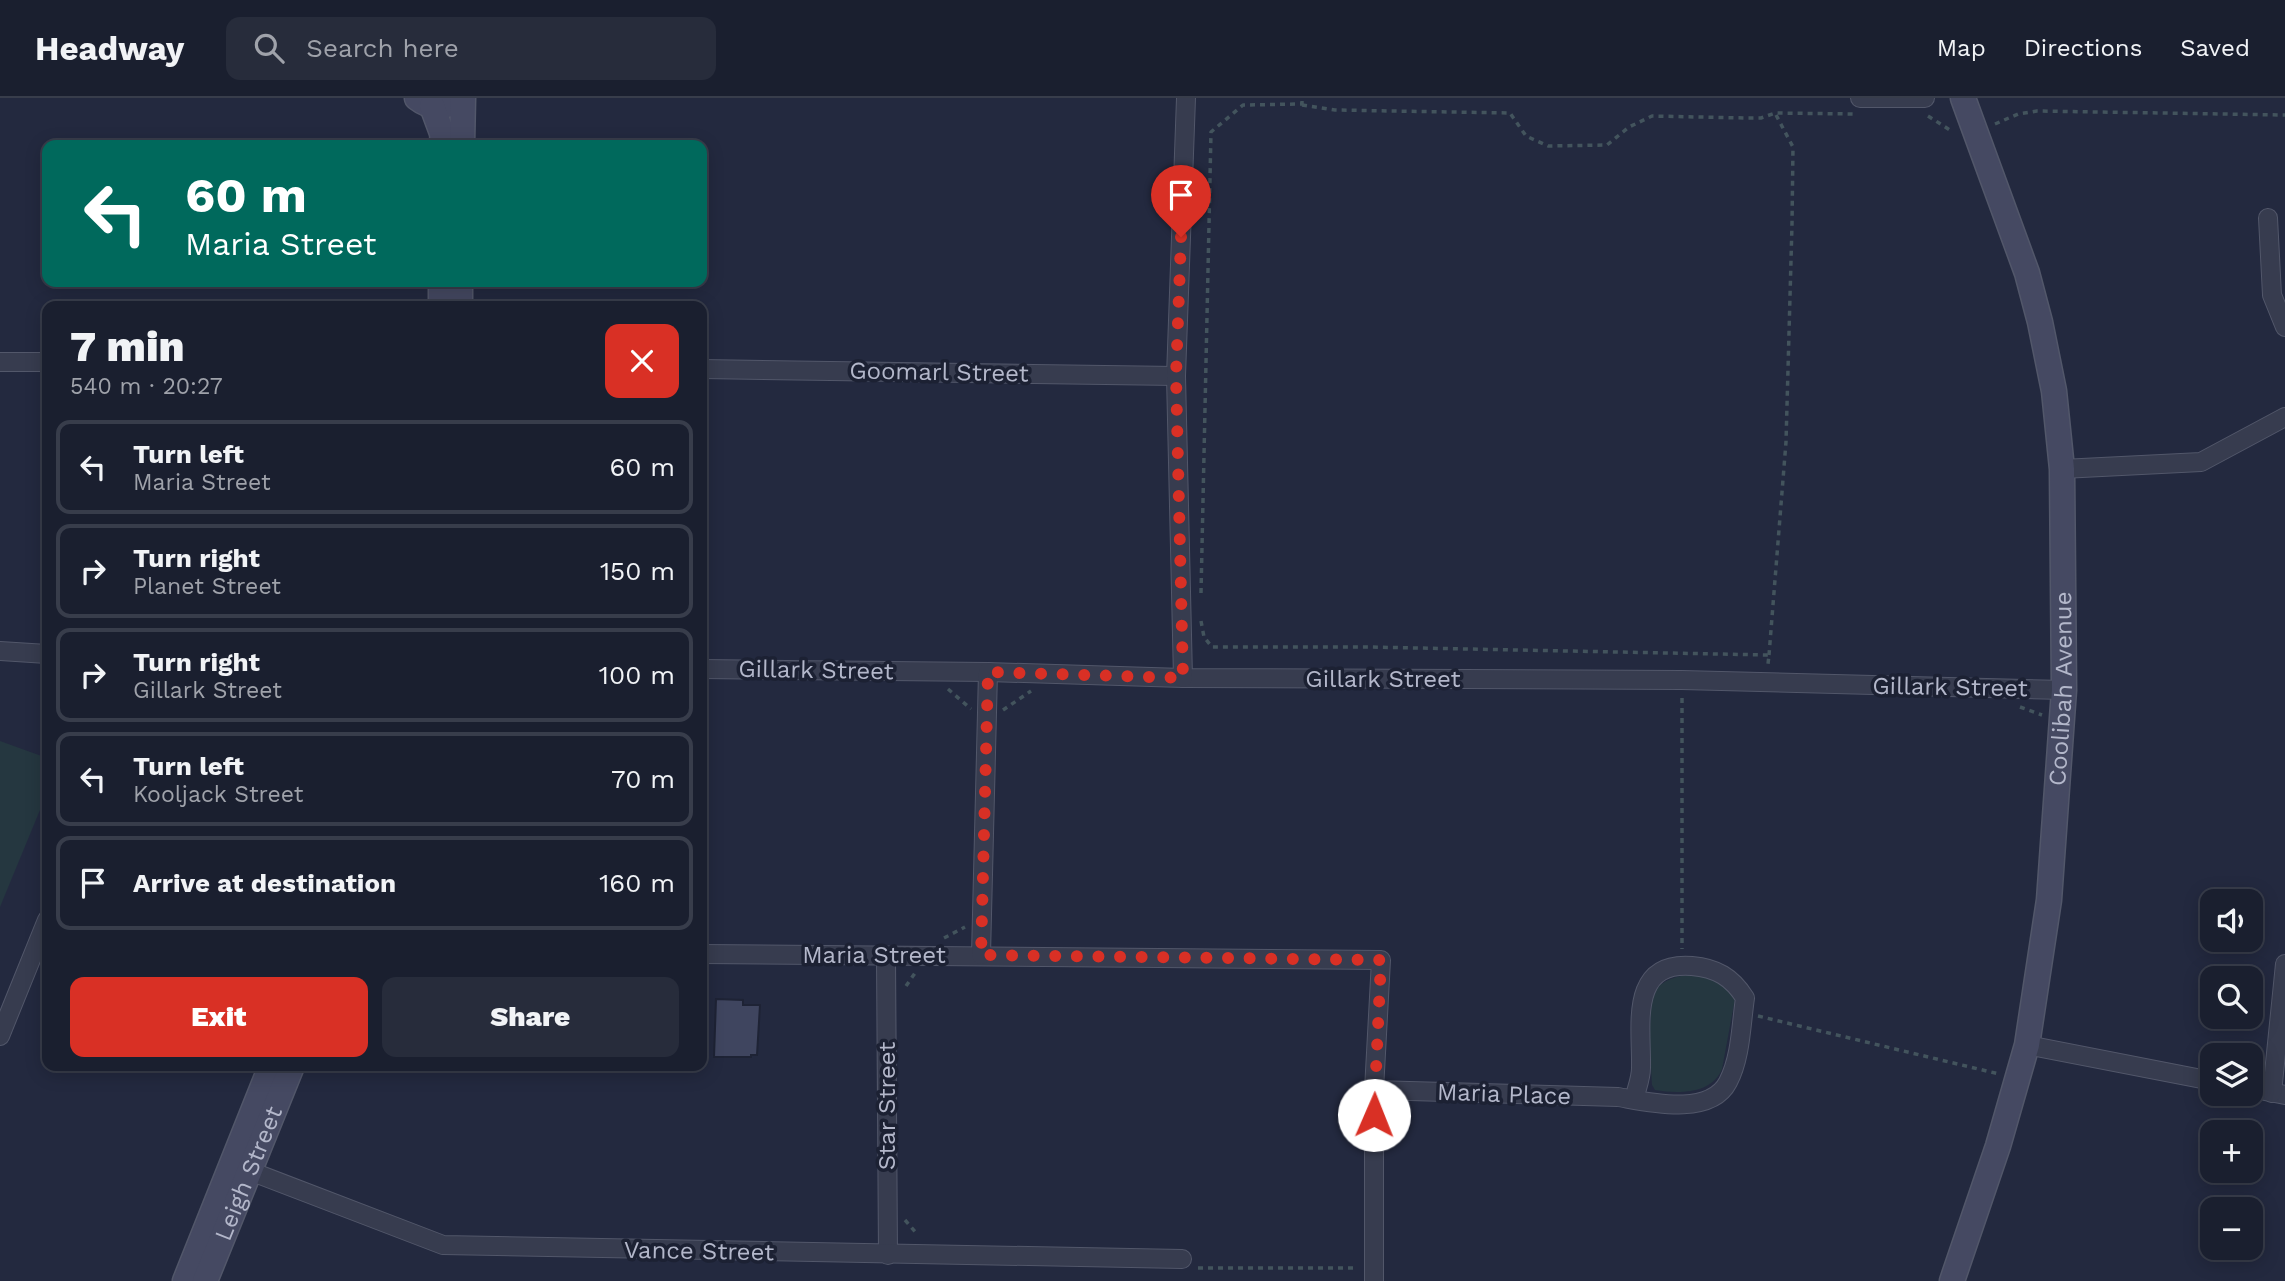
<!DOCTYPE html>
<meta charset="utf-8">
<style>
body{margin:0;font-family:"Work Sans",sans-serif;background:#272c3b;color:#f1f3f6;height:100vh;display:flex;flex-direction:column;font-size:26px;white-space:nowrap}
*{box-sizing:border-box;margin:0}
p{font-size:23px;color:#9fa2aa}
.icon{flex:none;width:38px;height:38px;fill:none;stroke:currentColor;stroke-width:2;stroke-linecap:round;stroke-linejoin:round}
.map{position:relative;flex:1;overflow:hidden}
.details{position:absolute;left:42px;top:203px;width:665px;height:770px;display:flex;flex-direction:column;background:#1a1f2f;border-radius:14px;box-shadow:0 4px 18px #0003,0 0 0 2px #383d4b}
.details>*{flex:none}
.top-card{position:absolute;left:42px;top:42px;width:665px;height:147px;border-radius:14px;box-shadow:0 4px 18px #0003,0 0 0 2px #383d4b;background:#00695c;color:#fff;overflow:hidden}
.controls{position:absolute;left:2200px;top:791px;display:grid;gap:14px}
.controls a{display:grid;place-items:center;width:63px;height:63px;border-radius:14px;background:#1a1f2f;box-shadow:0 4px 18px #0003,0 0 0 2px #383d4b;font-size:35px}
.pin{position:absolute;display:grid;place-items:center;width:60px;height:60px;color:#fff;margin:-72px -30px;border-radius:50% 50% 50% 0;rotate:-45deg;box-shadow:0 0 7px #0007}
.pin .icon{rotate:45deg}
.me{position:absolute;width:77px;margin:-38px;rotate:1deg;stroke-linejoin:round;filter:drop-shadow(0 0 5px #0008)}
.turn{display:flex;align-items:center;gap:24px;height:147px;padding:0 28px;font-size:32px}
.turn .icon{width:91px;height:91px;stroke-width:2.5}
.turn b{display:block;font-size:49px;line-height:60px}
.round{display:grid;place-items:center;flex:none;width:74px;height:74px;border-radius:14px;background:#272c3b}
.overview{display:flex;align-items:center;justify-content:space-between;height:119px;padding:0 28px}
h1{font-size:42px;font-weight:800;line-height:52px}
.button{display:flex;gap:14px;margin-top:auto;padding:14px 28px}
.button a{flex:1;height:80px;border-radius:14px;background:#d93025;color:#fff;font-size:28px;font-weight:800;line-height:80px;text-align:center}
.button a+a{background:#272c3b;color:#f1f3f6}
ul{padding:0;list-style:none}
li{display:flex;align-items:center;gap:21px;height:94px;margin:0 14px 10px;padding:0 14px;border:4px solid #383d4b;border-radius:14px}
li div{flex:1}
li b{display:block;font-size:26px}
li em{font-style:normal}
header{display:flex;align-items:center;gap:42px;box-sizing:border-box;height:98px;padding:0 35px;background:#1a1f2f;border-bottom:2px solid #383d4b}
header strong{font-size:33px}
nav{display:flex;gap:38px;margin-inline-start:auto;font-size:24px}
.search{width:490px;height:63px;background:#272c3b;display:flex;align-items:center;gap:18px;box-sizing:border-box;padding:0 24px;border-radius:14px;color:#9fa2aa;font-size:26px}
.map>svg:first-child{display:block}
</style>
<header>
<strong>Headway</strong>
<div class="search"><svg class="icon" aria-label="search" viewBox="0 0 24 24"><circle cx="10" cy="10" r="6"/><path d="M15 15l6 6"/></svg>Search here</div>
<nav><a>Map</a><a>Directions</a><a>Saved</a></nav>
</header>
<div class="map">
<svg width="2285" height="1183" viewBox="0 0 2285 1183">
<rect width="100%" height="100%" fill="#23293f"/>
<!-- green -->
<g fill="#253740">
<polygon points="0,643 47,660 47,695 0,809"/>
<path d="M1697,876C1716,880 1724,885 1735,901L1722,971C1712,996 1679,996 1655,992L1652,987C1651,968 1646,903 1657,890C1668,879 1683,877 1697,876Z"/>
</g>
<!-- building -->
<polygon fill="#3f455f" stroke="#1e2335" stroke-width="2" points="716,901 743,902 743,907 760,907 757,957 751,957 751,959 714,959"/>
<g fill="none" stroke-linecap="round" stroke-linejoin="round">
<defs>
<g id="street">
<polyline points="1860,0 1925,0"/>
<polyline points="2268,120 2272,197 2285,229"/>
<polyline points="0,264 47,264"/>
<polyline points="702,271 1176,278"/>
<polyline points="2062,371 2201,364 2285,319"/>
<polyline points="0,553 47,556"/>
<polyline points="702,571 988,574 1183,580 1682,582 2064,592"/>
<polyline points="1183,580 1176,278 1186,0"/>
<polyline points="702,856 1381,862 1374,992 1374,1183"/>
<polyline points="981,857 988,574"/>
<polyline points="886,859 888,1157"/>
<polyline points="0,938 47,822"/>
<polyline points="2027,947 2212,983"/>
<polyline points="2250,990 2285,997"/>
<path d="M1374,992L1618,999C1648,1004 1710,1019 1728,984C1741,959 1741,927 1745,900C1732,879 1716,870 1692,868C1628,863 1642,929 1641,970C1641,981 1636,992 1634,1002"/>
<polyline points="2272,995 2285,866"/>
<polyline points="242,1068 250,1073 443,1147 1182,1161"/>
</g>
<g id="secondary">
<path d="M417,0C431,11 445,11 459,0"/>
<polyline points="432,8 442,35 443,47"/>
<polyline points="462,47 463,0"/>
<polyline points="441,208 441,184"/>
<polyline points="460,208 460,184"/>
<polyline points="185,1183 271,968"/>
<path id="s1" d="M205,1183L292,968"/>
<path id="s2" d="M1952,1183L1998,1048L2027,947L2049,802L2064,592L2062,371L2054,293L2040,224L2027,175L1963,0"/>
</g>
</defs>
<!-- street casing -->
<use href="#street" stroke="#52576a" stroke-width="20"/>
<!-- secondary casing -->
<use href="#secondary" stroke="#52576a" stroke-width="27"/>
<!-- path -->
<g stroke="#43545d" stroke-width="3.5" stroke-dasharray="5 5" stroke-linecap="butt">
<polyline points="1302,7 1335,12 1510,15 1526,38 1548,48 1607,47 1629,29 1652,18 1746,20 1761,20 1775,15 1853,16"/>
<polyline points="1928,18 1953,34"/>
<polyline points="1995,26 2018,16 2037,13 2285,17"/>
<polyline points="1201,495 1211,34 1243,7 1302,6 1302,0"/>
<polyline points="1201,523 1204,539 1212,549 1369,549 1769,557 1768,566"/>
<polyline points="1769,557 1786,344 1792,126 1793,49 1775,15"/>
<polyline points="948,591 971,611"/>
<polyline points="1682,600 1682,851"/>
<polyline points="2020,609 2042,617"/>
<polyline points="1003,612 1031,593"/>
<polyline points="42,804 47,792"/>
<polyline points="944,840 965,829"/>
<polyline points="906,888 915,875"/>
<polyline points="1758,918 1999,976"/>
<polyline points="2219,999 2238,1004"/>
<polyline points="905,1122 918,1137"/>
<polyline points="1198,1170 1358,1170"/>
</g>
<!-- street -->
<use href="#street" stroke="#373c4f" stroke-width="18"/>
<!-- secondary -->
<use href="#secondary" stroke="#454962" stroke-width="24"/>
</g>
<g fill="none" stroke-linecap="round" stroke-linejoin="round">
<!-- route -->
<polyline stroke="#d93025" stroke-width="12" stroke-dasharray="0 21.6" points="1181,139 1176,278 1183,580 988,574 981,857 1381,862 1374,1017"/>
</g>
<g text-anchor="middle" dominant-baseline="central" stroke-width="7" stroke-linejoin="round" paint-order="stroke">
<!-- street labels -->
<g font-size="24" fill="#b3b7ca" stroke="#1c2133">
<text transform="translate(939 274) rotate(1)">Goomarl Street</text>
<text transform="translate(816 572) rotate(1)">Gillark Street</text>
<text x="1383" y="581">Gillark Street</text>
<text transform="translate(1950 589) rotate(1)">Gillark Street</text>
<text stroke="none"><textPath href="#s2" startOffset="606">Coolibah Avenue</textPath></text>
<text x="874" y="857">Maria Street</text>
<text transform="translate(1504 996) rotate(2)">Maria Place</text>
<text transform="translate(887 1008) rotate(-90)">Star Street</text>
<text stroke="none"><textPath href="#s1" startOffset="116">Leigh Street</textPath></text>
<text transform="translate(699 1153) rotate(1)">Vance Street</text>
</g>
</g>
</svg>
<div class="controls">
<a><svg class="icon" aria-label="sound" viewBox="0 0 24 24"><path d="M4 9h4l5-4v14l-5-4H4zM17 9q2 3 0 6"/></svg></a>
<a><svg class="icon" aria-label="search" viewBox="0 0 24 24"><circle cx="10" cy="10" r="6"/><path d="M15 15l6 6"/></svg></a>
<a><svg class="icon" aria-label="layers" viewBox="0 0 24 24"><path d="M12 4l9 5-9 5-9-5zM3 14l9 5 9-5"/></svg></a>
<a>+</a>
<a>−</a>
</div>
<div class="pin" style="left:1181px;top:139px;background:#d93025"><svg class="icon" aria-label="arrive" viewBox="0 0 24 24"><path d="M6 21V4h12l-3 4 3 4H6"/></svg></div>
<svg class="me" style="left:1374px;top:1017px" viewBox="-20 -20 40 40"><circle r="19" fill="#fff"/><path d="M0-13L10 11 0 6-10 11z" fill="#d93025"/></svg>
<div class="top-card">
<div class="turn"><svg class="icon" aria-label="left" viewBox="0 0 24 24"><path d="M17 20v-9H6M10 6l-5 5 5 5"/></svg><div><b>60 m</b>Maria Street</div></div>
</div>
<section class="details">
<div class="overview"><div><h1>7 min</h1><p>540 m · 20:27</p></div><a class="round" style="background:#d93025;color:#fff"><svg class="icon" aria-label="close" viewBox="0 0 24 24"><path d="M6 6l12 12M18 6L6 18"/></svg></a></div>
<ul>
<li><svg class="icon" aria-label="left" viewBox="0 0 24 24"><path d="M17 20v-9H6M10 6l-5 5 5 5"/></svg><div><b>Turn left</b><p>Maria Street</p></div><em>60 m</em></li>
<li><svg class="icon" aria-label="right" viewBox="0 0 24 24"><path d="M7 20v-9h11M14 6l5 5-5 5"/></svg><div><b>Turn right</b><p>Planet Street</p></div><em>150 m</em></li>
<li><svg class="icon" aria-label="right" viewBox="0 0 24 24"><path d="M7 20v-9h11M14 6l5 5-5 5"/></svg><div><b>Turn right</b><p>Gillark Street</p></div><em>100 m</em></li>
<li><svg class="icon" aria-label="left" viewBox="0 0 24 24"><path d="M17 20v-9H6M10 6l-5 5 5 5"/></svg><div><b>Turn left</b><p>Kooljack Street</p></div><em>70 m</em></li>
<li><svg class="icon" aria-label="arrive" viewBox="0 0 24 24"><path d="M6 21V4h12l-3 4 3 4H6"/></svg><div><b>Arrive at destination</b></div><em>160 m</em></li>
</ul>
<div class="button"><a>Exit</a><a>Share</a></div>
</section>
</div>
